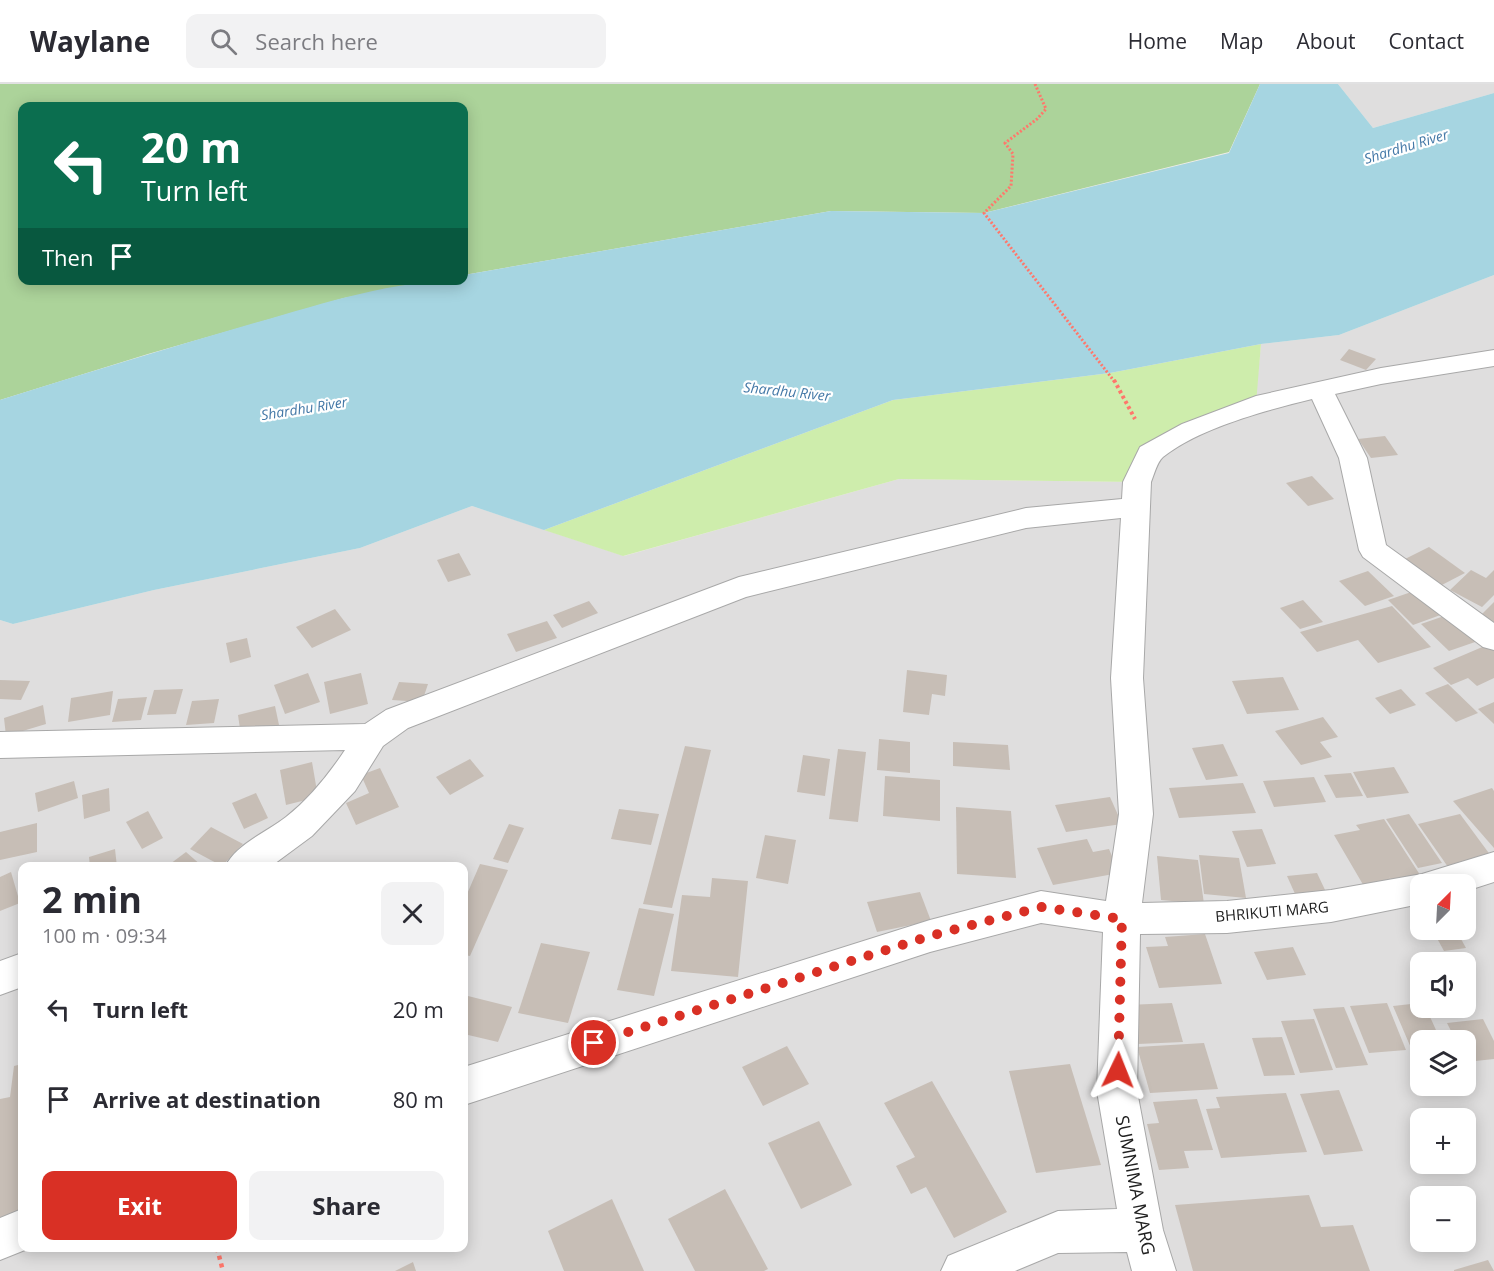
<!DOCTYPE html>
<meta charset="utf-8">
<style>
body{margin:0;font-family:"Open Sans",sans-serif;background:#f2f2f3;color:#2b2b33;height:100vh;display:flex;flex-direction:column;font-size:22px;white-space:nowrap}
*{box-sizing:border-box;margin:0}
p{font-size:20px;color:#7c7c81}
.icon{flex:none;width:33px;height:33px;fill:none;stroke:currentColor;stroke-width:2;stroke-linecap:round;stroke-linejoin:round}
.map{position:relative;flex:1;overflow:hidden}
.panel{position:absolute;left:18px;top:778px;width:450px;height:390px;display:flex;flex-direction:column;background:#fff;border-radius:12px;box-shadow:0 3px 15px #0003}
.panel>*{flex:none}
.banner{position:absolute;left:18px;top:18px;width:450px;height:183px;border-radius:12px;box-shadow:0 3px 15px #0003;background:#0b6e4f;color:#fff;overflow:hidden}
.needle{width:39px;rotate:24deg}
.tools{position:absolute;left:1410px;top:790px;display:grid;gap:12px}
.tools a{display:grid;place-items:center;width:66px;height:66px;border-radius:12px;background:#fff;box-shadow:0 3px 15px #0003;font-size:30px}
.pin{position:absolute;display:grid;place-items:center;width:51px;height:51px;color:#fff;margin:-26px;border:3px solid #fff;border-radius:50%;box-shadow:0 2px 6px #0007}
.me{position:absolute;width:66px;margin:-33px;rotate:2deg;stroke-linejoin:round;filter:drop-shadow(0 0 4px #0008)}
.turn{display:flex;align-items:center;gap:21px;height:126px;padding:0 24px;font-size:27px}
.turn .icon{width:78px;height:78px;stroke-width:2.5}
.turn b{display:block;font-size:42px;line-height:51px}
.then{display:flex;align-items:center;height:57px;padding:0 24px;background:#0003;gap:12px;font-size:22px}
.round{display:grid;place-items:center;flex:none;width:63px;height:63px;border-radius:12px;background:#f2f2f3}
.overview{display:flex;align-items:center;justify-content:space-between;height:102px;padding:0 24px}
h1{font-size:36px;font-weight:700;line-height:45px}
.cta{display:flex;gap:12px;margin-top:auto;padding:12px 24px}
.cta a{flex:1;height:69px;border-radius:12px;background:#d93025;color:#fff;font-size:24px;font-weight:700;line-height:69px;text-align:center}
.cta a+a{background:#f2f2f3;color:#2b2b33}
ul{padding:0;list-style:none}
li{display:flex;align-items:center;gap:18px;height:90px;padding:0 24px}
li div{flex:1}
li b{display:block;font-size:22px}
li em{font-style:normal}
header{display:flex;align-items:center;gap:36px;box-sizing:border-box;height:84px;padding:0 30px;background:#fff;border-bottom:2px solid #e1e1e2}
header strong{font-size:28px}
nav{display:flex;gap:33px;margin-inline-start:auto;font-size:21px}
.search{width:420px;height:54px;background:#f2f2f3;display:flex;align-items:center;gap:15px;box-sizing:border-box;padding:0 21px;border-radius:12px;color:#7c7c81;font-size:22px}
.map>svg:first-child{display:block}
</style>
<header>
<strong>Waylane</strong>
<div class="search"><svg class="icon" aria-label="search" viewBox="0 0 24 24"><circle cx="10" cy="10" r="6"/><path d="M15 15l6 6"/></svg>Search here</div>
<nav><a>Home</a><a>Map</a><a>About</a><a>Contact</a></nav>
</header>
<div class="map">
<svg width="1494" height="1187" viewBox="0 0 1494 1187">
<rect width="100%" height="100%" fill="#f2eee7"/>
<!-- residential -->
<g fill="#dfdede" fill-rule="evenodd">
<polygon points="1338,0 1494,0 1494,9 1373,44"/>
<path d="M1494,191V1187H0V536L13,540L154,506L360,464L472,422L624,472L899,395L1137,398L1150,369L1255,320L1261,260L1339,251ZM22,783H464V1164H22ZM1420,801H1466V846H1420ZM1420,879H1466V924H1420ZM1420,957H1466V1002H1420ZM1420,1035H1466V1080H1420ZM1420,1113H1466V1158H1420Z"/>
</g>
<!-- grass -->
<polygon fill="#ceedac" points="1261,260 1256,320 1191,346 1137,398 899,395 623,472 544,446 893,316 1110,289"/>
<!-- forest -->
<polygon fill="#acd39a" points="0,0 1260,0 1229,68 984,129 831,127 464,191 464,22 22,22 22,196 436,197 344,214 148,270 0,316"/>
<!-- water -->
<path fill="#a6d5e1" d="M1260,0H1338L1373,44L1494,9V191L1339,251L1261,260L1110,289L893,316L544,446L472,422L360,464L154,506L13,540L0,536V316C86,289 172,263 258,238C325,219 394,196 464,196V191L831,127L984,129L1229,69Z"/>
<!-- building -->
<g fill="#c7beb6">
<polygon points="1349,265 1376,275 1366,286 1340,276"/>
<polygon points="1385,352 1398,371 1371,374 1358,355"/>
<polygon points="1312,392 1334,415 1308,422 1286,399"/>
<polygon points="1429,463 1465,489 1436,504 1401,477"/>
<polygon points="459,469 471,491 448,498 437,476"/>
<polygon points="1471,486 1486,494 1494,486 1494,511 1482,523 1450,506"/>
<polygon points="1368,487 1394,512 1365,522 1339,497"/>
<polygon points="1420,505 1446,529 1413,541 1388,516"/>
<polygon points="1303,516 1323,538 1300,545 1280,524"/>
<polygon points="589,517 598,529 562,544 553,531"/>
<polygon points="1494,518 1494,542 1479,533"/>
<polygon points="1392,522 1431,563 1378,579 1358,556 1317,568 1300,548"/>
<polygon points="335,525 351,546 312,564 296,543"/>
<polygon points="1450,530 1478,557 1449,567 1421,540"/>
<polygon points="547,537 557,554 516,568 507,550"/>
<polygon points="247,554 251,573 230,579 226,559"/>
<polygon points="1487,561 1494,566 1494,594 1477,602 1468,594 1451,601 1433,584"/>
<polygon points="907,586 947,591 945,612 932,610 929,631 903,628"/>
<polygon points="308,589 320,618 285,630 274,601"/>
<polygon points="361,589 368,620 330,630 324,598"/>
<polygon points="1283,593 1299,626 1247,630 1232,597"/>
<polygon points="0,596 30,597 21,616 0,615"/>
<polygon points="399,598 428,600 422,618 392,616"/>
<polygon points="1448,600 1478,629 1456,638 1425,609"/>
<polygon points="183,605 176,630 147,631 154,606"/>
<polygon points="1401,605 1416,621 1390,630 1375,614"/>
<polygon points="113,607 110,631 68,638 71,614"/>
<polygon points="147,613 141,636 112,638 118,615"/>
<polygon points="219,615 214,639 186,641 192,617"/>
<polygon points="1494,618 1494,640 1478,625"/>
<polygon points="43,621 46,640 6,652 4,634"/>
<polygon points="275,622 279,641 241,652 238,631"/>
<polygon points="1323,633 1338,653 1320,658 1332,673 1301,681 1275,647"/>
<polygon points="879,655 910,658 910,689 877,686"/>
<polygon points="953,658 1008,661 1010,686 953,682"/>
<polygon points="1223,660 1238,692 1206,696 1192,664"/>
<polygon points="685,662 711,666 672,824 643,820"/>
<polygon points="838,665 866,668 858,738 829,735"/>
<polygon points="803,671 830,675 825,712 797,708"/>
<polygon points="470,675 484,692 450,711 436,693"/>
<polygon points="312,678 318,713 286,721 280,686"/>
<polygon points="1394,683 1409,709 1367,714 1353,688"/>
<polygon points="380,684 399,723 356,741 346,719 369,709 361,691"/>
<polygon points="1351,689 1363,712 1336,714 1324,691"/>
<polygon points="885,692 940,696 940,737 883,732"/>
<polygon points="1314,693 1326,718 1274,723 1263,697"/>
<polygon points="74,697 78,714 38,728 35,709"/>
<polygon points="1243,699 1256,729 1179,734 1169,704"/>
<polygon points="109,704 110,727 84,735 82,711"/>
<polygon points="1492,704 1494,707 1494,764 1453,717"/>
<polygon points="256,709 268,734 244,745 232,719"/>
<polygon points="1110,713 1122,740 1066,748 1055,721"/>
<polygon points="956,723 1011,727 1016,794 957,790"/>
<polygon points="619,725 659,730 651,761 611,755"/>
<polygon points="148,727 163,754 142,765 126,738"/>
<polygon points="1409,730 1442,779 1418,784 1386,735"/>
<polygon points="1460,730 1491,772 1448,783 1418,740"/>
<polygon points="1384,735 1422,794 1393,800 1389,792 1392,799 1365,804 1334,751 1360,746 1356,741"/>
<polygon points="37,739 37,768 0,776 0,748"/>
<polygon points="509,740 524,744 508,779 493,775"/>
<polygon points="211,743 243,760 222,782 190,765"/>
<polygon points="1262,745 1276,780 1247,783 1232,747"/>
<polygon points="765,751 796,756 788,800 756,794"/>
<polygon points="1087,755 1093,768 1109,765 1119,789 1053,801 1037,764"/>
<polygon points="115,765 117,783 90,783 89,773"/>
<polygon points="186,768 202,782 166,783"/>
<polygon points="1199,771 1239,774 1246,814 1204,810"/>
<polygon points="1157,772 1198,776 1204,820 1161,816"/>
<polygon points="480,780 508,786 470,872 464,871 464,817"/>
<polygon points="11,788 20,819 0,827 0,793"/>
<polygon points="1317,789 1326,808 1296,812 1287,792"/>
<polygon points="712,794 748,797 738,893 671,887 682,811 710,813"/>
<polygon points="920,808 931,837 877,848 867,818"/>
<polygon points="639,824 674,830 654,912 617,906"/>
<polygon points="1456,846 1466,864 1444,867 1433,847"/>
<polygon points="1205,850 1222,900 1159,904 1146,863 1168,862 1165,853"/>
<polygon points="541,859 590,868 568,939 518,929"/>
<polygon points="1293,863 1306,891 1267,896 1254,868"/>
<polygon points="468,912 512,923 498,958 464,950 464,922"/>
<polygon points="1172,919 1183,958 1138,960 1128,921"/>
<polygon points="1387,919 1406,966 1369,969 1350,922"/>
<polygon points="1420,919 1420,924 1426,924 1441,957 1420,957 1420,970 1414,971 1393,922"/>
<polygon points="1344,923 1368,981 1336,984 1313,925"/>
<polygon points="1314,935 1333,986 1300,989 1281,937"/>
<polygon points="1483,935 1494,957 1494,975 1466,978 1466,957 1456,957 1447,939"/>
<polygon points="1282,953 1295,991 1264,992 1252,954"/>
<polygon points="1204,959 1218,1005 1150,1009 1137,963"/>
<polygon points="787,962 809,1000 763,1022 742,983"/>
<polygon points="22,980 22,1132 0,1140 0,1015 10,1013 14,982"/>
<polygon points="1070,980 1101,1081 1036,1089 1009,987"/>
<polygon points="932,997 1007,1128 954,1154 926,1103 911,1110 896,1082 915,1073 884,1019"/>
<polygon points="1339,1006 1363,1067 1324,1071 1300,1010"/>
<polygon points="1286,1009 1307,1068 1221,1074 1206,1025 1220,1024 1216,1013"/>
<polygon points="1197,1015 1213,1066 1184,1067 1189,1084 1159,1086 1147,1040 1159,1039 1153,1018"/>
<polygon points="819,1037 852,1101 801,1125 768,1059"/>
<polygon points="725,1105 768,1185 764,1187 695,1187 668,1135"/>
<polygon points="1309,1111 1321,1143 1353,1141 1370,1187 1193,1187 1175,1121"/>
<polygon points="612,1115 644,1187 564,1187 548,1147"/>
<polygon points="1488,1176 1494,1187 1454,1187 1454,1186"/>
<polygon points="413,1178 416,1187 395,1187"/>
</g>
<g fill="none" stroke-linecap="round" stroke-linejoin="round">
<defs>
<g id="minor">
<path d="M1494,266V282L1381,300L1335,310L1367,374L1386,461L1494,539V566L1483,563L1363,473L1359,466L1339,374L1312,315C1267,326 1199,344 1163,373C1157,378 1154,391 1151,398L1143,594L1153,730L1142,819L1227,817L1331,806L1422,790L1494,768V798L1466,807V801H1420V820L1331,838L1227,849L1140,850L1137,1007L1163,1146L1176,1187H1132L1127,1168L1058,1169L1015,1187H941L948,1172L1058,1127L1117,1125L1097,1007L1103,848L1041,839L930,868L464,1021V983L930,836L1041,807L1106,817L1119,730L1111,594L1121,434L1026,444L746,513L408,644L383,662L355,707L312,752L270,783H225C236,760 267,748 286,733C309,715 329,690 345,666L0,674V648L365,640L386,626L739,493L1026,424L1122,415L1123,398L1140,363L1182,340L1256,312L1381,284Z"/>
<polygon points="22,869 22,903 0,911 0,877"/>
<polygon points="22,1125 22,1164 30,1164 0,1176 0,1134"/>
</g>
</defs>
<!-- minor casing -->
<use href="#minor" stroke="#a8a8a8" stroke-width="2"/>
<!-- path-far2 -->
<polyline stroke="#ff776b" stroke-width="3" stroke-dasharray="2 2" stroke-linecap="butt" points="1035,0 1046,25 1037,35 1005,59 1013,70 1011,102 984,129 1114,297"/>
<!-- path-far1 -->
<polyline stroke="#ff776b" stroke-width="4" stroke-dasharray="3 3" stroke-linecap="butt" points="1114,296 1135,335"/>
<!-- path -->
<polyline stroke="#ff776b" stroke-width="4.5" stroke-dasharray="4 4" stroke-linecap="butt" points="217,1164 223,1187"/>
<!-- minor -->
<use href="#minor" fill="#fff" fill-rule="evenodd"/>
</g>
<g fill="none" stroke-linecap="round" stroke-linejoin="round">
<!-- route -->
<polyline stroke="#d93025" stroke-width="10" stroke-dasharray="0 18" points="594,959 930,852 1041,823 1122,835 1118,986"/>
</g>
<g text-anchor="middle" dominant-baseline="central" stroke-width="4.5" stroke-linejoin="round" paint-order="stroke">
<!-- far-water labels -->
<g font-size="14" font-style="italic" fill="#4277a6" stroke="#fff">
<text transform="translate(1406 62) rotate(-17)">Shardhu River</text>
<text transform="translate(787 307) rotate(6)">Shardhu River</text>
<text transform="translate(304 324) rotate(-9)">Shardhu River</text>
</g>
<!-- street labels -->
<g font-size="15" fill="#212121" stroke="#fff">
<text transform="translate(1272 827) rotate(-5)">BHRIKUTI MARG</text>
</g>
<!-- near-street labels -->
<g font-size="18" fill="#212121" stroke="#fff">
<text transform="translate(1136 1101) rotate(79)">SUMNIMA MARG</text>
</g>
</g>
</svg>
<div class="tools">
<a><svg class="needle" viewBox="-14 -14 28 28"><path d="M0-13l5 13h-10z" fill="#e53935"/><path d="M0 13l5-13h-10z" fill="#7c7c81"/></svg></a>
<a><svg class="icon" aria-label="sound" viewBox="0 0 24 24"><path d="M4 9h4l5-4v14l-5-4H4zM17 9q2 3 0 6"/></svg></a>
<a><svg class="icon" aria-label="layers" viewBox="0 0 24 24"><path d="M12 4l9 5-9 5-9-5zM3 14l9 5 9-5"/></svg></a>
<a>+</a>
<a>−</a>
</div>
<div class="pin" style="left:594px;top:959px;background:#d93025"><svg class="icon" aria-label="arrive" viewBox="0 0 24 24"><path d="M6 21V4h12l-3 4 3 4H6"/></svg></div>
<svg class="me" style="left:1118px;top:986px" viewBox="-20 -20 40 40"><path d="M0-17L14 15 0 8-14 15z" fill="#d93025" stroke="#fff" stroke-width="4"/></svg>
<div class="banner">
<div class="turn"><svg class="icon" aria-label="left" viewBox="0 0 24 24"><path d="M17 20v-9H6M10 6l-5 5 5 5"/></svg><div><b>20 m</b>Turn left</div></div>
<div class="then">Then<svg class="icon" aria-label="arrive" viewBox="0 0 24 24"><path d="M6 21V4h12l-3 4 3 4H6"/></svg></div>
</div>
<section class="panel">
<div class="overview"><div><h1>2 min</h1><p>100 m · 09:34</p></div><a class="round"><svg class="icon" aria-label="close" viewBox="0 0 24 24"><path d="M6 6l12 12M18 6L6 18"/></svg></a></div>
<ul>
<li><svg class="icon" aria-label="left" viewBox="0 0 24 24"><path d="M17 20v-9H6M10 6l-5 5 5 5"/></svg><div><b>Turn left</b></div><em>20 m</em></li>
<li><svg class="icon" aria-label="arrive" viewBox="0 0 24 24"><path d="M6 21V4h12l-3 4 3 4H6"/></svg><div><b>Arrive at destination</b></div><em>80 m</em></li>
</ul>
<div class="cta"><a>Exit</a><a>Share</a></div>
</section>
</div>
